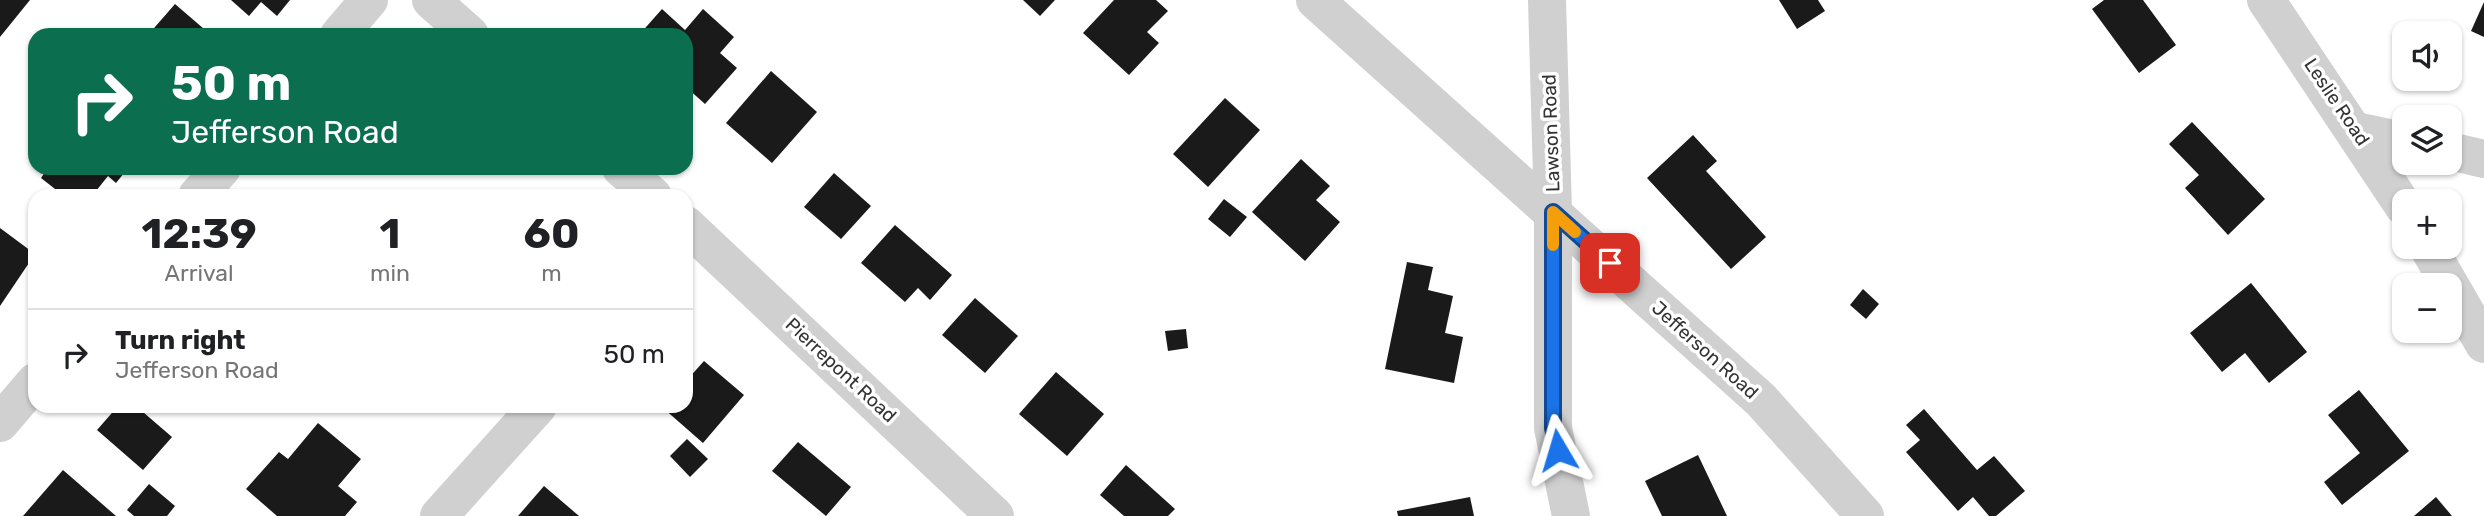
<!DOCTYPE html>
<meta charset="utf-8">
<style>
body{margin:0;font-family:Rubik,sans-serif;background:#f6f6f6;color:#202124;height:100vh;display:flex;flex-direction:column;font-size:26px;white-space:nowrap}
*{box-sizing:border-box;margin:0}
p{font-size:23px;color:#757577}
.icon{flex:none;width:38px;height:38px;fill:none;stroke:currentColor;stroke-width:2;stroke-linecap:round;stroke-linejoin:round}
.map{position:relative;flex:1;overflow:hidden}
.panel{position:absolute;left:28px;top:189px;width:665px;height:224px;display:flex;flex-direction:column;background:#fff;border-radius:21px;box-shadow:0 2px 5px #0004}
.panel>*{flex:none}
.hud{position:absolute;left:28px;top:28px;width:665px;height:147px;border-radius:21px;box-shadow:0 2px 5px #0004;background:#0b6e4f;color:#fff;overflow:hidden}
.fabs{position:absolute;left:2392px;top:21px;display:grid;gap:14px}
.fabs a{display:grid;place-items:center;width:70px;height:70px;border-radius:14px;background:#fff;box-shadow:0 2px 5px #0004;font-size:35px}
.pin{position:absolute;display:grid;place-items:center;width:60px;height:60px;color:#fff;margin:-30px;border-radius:14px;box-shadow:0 4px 10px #0006}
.me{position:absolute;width:77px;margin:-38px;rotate:353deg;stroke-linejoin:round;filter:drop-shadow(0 0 5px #0008)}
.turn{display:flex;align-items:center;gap:24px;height:147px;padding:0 28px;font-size:32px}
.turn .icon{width:91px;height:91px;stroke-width:2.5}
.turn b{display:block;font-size:49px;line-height:60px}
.eta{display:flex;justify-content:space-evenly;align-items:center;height:119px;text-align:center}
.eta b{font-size:42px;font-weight:700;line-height:49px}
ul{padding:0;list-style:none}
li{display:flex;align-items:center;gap:21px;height:91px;padding:0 28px;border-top:2px solid #e0e0e0}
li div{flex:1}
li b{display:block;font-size:26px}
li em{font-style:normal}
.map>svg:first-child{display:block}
</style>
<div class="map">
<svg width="2484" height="516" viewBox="0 0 2484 516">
<rect width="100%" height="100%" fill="#fff"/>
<!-- building -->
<g fill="#1a1a1a">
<polygon points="0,0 30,0 0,37"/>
<polygon points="231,0 290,0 277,16 261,2 249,16"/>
<polygon points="1023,0 1055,0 1040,16"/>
<polygon points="1114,0 1156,0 1168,11 1147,32 1159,43 1129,75 1083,33"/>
<polygon points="1779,0 1818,0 1825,11 1797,29"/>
<polygon points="2104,0 2143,0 2176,45 2139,73 2092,9"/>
<polygon points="2484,2 2484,37 2471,31"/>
<polygon points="175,4 211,35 148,35"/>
<polygon points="662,9 685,30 703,9 734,37 720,53 737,68 705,104 686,87 686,35 639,35"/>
<polygon points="771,71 817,112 772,163 726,123"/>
<polygon points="1225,98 1260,130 1208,187 1173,154"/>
<polygon points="2192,122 2265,199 2228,235 2185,188 2199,175 2169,144"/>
<polygon points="1693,135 1717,161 1706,171 1766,237 1731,269 1647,178"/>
<polygon points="1301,159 1330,186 1316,200 1340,222 1305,261 1252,212"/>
<polygon points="48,168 128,168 116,183 108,176 92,196 64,196 41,178"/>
<polygon points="834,173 871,206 841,239 804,207"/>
<polygon points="1224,199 1247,217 1230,237 1208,219"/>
<polygon points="895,225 952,275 930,300 918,288 905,302 861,263"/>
<polygon points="0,228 35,254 0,306"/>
<polygon points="1407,262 1433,267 1428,290 1453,296 1445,333 1463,337 1454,383 1385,369"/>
<polygon points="2251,283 2307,352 2269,383 2245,353 2222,372 2190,333"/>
<polygon points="1863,289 1879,304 1866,319 1850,305"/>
<polygon points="975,298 1018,336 985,373 942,335"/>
<polygon points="1186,329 1188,348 1168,351 1165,331"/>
<polygon points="704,361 744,395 703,443 663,408 686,406 686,381"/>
<polygon points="1056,372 1104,414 1067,456 1019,414"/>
<polygon points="2359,390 2409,451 2342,505 2324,482 2360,453 2328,415"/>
<polygon points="118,406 136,406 172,437 143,470 97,430"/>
<polygon points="1924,409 1977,470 1994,456 2025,491 1996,516 1989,516 1973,497 1958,511 1906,452 1920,440 1906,425"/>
<polygon points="318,423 361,459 338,486 357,502 345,516 277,516 246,489 279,452 288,459"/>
<polygon points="687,439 708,459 690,477 670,456"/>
<polygon points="798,442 851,487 826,516 772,471"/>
<polygon points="1698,455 1727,516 1662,516 1645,481"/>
<polygon points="1126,465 1175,509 1168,516 1124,516 1100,495"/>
<polygon points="63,470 116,516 23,516"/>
<polygon points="149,484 175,506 167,516 134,516 127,510"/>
<polygon points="544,486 579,516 518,516"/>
<polygon points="1470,497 1474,516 1398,516 1397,511"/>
<polygon points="2436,497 2452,516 2414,516"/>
</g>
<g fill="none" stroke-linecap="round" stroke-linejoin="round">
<!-- street -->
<g stroke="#d0d0d0" stroke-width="38">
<polyline points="431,0 470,35"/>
<polyline points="1315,0 1761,400 1865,516"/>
<polyline points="1547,0 1553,212 1553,428 1571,516"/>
<polyline points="2266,0 2404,207"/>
<polyline points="339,35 369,0"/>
<polyline points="2356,131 2404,141"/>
<polyline points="2450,151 2484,159"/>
<polyline points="621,168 653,196"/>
<polyline points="197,196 222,168"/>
<polyline points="686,225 995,516"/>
<polyline points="2428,247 2484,344"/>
<polyline points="0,423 35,382"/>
<polyline points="439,516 538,406"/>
</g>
</g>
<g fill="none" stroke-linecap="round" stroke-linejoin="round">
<defs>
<polyline id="route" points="1558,450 1553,428 1553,212 1610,263"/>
</defs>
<!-- route casing -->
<use href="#route" stroke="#114b97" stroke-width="18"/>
<!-- route -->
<use href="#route" stroke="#1a73e8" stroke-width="12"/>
<!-- slow -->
<polyline stroke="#f59e0b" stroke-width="12" points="1553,245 1553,212 1575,232"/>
</g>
<g text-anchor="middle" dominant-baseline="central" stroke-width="7" stroke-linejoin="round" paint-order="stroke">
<!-- street labels -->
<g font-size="19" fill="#333" stroke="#fff">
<text transform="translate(2337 102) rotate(56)">Leslie Road</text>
<text transform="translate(1551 133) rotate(-92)">Lawson Road</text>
<text transform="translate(1705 350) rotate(42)">Jefferson Road</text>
<text transform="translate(841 370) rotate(43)">Pierrepont Road</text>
</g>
</g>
</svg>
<div class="fabs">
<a><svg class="icon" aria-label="sound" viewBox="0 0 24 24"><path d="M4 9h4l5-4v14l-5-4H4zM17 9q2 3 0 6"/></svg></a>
<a><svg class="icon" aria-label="layers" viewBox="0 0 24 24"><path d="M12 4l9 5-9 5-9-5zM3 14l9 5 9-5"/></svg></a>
<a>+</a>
<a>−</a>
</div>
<div class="pin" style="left:1610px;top:263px;background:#d93025"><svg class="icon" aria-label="arrive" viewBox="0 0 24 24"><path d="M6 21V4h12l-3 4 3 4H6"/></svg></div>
<svg class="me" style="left:1558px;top:450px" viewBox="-20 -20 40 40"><path d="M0-17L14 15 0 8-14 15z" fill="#1a73e8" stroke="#fff" stroke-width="4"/></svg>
<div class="hud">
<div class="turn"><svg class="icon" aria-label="right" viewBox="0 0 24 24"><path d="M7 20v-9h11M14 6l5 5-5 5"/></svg><div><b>50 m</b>Jefferson Road</div></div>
</div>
<section class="panel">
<div class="eta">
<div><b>12:39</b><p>Arrival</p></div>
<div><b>1</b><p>min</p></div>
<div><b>60</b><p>m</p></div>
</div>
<ul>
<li><svg class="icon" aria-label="right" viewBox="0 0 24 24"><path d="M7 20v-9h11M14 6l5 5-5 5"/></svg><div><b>Turn right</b><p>Jefferson Road</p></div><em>50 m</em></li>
</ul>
</section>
</div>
